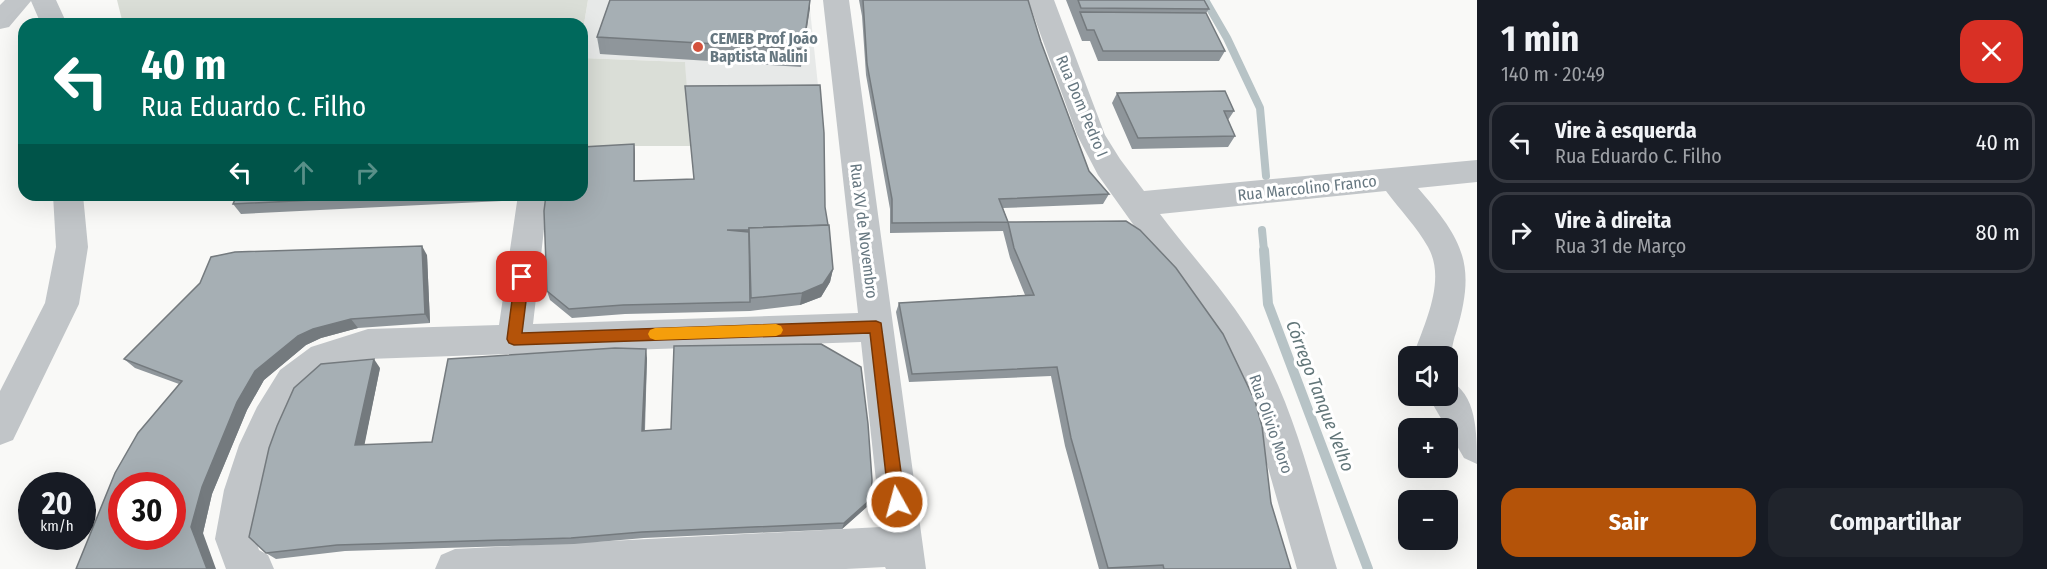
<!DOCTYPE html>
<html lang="pt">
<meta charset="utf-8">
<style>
body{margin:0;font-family:"Fira Sans Condensed",sans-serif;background:#20242c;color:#f1f3f6;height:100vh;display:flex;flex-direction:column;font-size:22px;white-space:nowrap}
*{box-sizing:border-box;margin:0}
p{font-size:20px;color:#9ea1a6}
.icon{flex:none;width:33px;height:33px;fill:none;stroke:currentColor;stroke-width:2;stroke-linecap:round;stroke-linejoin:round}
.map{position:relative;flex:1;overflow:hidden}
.sheet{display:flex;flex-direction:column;background:#171b24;width:570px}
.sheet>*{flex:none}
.guide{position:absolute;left:18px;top:18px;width:570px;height:183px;border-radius:18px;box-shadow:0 6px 24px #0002;background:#00695c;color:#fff;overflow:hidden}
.tools{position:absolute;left:1398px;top:346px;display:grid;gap:12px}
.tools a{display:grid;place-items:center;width:60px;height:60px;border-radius:12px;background:#171b24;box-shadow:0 6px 24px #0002;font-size:30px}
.speed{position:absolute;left:18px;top:472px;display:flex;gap:12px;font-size:30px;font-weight:700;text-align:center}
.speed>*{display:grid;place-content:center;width:78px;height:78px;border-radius:50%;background:#171b24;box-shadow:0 6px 24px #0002;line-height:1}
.speed small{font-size:15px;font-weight:400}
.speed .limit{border:9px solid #d22;background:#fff;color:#111}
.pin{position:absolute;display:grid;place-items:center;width:51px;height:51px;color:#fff;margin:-26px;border-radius:12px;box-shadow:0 3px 9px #0006}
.me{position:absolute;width:66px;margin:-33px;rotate:353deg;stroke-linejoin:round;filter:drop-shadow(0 0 4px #0008)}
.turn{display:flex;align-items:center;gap:21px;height:126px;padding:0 24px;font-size:27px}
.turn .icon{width:78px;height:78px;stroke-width:2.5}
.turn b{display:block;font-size:42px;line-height:51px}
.lanes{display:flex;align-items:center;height:57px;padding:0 24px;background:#0003;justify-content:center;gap:30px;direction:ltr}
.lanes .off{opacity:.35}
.round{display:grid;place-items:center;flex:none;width:63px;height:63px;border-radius:18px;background:#20242c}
.head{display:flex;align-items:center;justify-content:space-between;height:102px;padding:0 24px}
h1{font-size:36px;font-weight:700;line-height:45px}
.cta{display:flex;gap:12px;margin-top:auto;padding:12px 24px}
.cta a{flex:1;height:69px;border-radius:18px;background:#b45309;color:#fff;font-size:24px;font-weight:700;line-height:69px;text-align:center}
.cta a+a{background:#20242c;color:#f1f3f6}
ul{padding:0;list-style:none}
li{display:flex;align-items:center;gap:18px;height:81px;margin:0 12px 9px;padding:0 12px;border:3px solid #363941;border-radius:18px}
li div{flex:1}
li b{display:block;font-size:22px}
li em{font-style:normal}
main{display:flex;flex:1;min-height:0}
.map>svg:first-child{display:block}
</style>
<main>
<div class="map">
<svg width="1477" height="569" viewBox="0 0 1477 569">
<rect width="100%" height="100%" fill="#f9f9f7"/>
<!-- built -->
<polygon fill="#e7e9e8" points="588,0 809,0 819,95 686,96 685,62 582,58 582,36"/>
<!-- green -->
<g fill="#daded7">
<polygon points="117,0 588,0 582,36 582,24 123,24"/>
<polygon points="582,58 685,62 691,146 582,146"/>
</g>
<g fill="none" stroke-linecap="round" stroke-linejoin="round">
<!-- stream-far1 -->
<g stroke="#b7c3c6" stroke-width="8">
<polyline points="1205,0 1227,38 1260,108 1266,176"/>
<polyline points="1262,230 1264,251"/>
</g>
<!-- stream -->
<polyline stroke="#b7c3c6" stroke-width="10" points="1264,250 1268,304 1368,569"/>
<!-- minor -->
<g fill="#c1c5c8" fill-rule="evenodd">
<polygon points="5,0 56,0 67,24 41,24 31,1 9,27 0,29 0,5"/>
<path d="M823,0H849L926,569H886L885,567L846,569H435L441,555L455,549L881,527L861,342L368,359C345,367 326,374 308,391C282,415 247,517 259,550L268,555L274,569H226L215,539L224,490L239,445L257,407L280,370L311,347L368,329L499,325L518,195H548L533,324L858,313Z"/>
<path d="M1028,0H1054L1105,135L1120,159L1144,191L1477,160V182L1418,188C1463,240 1477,264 1456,333C1452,343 1452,354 1448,363V357H1416L1415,351C1426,320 1446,279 1428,247C1417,227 1400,210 1386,191L1160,214C1193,258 1231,297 1258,345C1297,413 1314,495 1337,569H1297L1252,412L1232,365L1199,311L1155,255L1098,175L1077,135Z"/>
<polygon points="53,195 83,195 88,247 79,304 13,440 0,445 0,391 45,303 56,247"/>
<path d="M1448,380C1477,393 1477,433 1477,464L1464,458L1428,396H1448Z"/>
</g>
</g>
<!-- wall -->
<g fill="#8f969b">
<polygon points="610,0 810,0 801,67 600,54 597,37"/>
<polygon points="859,0 1028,0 1041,42 1089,171 1109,194 1103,204 1003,208 1008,222 1271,503 1291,569 1099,569 1065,446 1051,376 909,382 896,312 899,303 1025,295 1010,258 1003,231 890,233 890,209 866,75 862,16"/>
<polygon points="1066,0 1204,0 1209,9 1206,13 1225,51 1219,61 1098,61 1090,41 1082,41"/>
<polygon points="1117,93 1234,111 1228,120 1235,136 1228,147 1132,149 1112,103"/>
<polygon points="634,144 635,154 635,181 825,207 833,269 830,282 821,297 800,305 750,311 625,314 572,318 550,300 547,291"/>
<polygon points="237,195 503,195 502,201 241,214 233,204"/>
<polygon points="427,255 430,323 358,328 321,338 306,345 264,380 247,410 212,494 203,533 76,569 179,384 135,368 124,359 200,283"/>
<polygon points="647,358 645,431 869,505 842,529 644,538 574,544 345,551 276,559 266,553 380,368 364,445 432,442"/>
</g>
<!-- shaded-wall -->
<g fill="#747a7e">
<polygon points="810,0 810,8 801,67 803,49"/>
<polygon points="634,144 635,154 635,191 634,181"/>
<polygon points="422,246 427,255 430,323 425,314"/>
<polygon points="833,269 830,282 821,297 800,305 802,293"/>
<polygon points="351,319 358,328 321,338 306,345 264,380 247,410 212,494 203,533 216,569 207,569 191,527 202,487 237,402 255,371 298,336 313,329"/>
<polygon points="646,349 647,358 644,439 642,431"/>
<polygon points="374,359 380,368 363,452 355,445"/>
<polygon points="871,499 869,505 842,529 844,523"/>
</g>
<!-- building -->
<g fill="#a6afb4" stroke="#747a7e" stroke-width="1.5" fill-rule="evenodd">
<polygon points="610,0 810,0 803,49 597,37"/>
<polygon points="863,0 1028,0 1041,42 1089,171 1109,194 999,199 1008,222 1126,221 1140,230 1176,268 1223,334 1255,401 1262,426 1271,503 1291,569 1164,569 1163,565 1108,568 1071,438 1057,367 912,374 899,303 1034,295 1014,248 1008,222 892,223 892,199 867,64"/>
<polygon points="1078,0 1204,0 1209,9 1081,8"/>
<polygon points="1080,12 1206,13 1225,51 1103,51 1094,30 1087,30"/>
<polygon points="820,85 824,133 825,207 828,225 749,228 749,230 727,230 749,232 750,302 623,305 569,309 547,291 544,211 546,195 582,195 582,147 634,144 634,181 694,179 685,86"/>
<polygon points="1225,91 1234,111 1224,111 1235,136 1138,138 1117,93"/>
<polygon points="237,195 414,195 233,204"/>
<polygon points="829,225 833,269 823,284 802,293 751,298 749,228"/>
<path d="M422,246L425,314L351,319L313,329L298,336L255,371L237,402L202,487L191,527L207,569H76L115,473L138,433L182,381L124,359L200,283L211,257L235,252ZM122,486H172V537H122Z"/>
<polygon points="821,344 861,367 868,424 872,480 871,499 844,523 642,532 571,538 337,545 266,553 249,537 269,448 277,426 294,388 321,364 374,359 355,445 432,442 448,359 615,348 646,349 642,431 671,429 674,346"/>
</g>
<!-- route -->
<polygon fill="#b45309" stroke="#753606" stroke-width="1.5" points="522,272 529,277 522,333 876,321 881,323 905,502 903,507 897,510 891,507 889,502 870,333 514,345 509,343 507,339 515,277"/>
<!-- slow -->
<polygon fill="#f59e0b" points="776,324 781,326 783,330 781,334 776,336 655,340 650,338 648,334 650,330 655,328"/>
<!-- markers -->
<circle fill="#d4523d" stroke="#fff" stroke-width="2" cx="698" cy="47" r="6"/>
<g text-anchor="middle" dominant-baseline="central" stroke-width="6" stroke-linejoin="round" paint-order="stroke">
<!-- poi labels -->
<g font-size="16" font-weight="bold" fill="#667780" stroke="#fff" text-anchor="start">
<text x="710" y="38">CEMEB Prof João<tspan x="710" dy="18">Baptista Nalini</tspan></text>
</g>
<!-- street labels -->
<g font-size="16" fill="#667780" stroke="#fff">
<text transform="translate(1082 106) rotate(67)">Rua Dom Pedro I</text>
<text transform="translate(1307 188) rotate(-6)">Rua Marcolino Franco</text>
<text transform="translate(864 231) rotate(83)">Rua XV de Novembro</text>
<text transform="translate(1271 424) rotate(71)">Rua Olivio Moro</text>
</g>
<!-- water labels -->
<g font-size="18" font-style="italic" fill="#627679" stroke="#fff">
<text transform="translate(1320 396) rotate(69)">Córrego Tanque Velho</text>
</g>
</g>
</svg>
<div class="tools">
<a><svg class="icon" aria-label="sound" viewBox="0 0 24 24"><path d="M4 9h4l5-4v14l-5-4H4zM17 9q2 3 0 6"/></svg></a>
<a>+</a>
<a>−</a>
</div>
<div class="speed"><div>20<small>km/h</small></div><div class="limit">30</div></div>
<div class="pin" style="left:522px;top:277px;background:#d93025"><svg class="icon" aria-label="arrive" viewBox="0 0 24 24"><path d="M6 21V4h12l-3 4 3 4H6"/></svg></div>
<svg class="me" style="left:897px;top:502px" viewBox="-20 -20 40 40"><circle r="17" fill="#b45309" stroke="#fff" stroke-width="3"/><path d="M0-11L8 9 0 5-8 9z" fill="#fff"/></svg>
<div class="guide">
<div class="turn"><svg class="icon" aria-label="left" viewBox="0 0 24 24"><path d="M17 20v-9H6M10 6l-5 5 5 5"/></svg><div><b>40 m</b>Rua Eduardo C. Filho</div></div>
<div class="lanes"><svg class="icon" aria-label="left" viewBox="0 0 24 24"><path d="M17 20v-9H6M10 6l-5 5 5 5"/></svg><svg class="icon off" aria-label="ahead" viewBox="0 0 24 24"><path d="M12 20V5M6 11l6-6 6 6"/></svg><svg class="icon off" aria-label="right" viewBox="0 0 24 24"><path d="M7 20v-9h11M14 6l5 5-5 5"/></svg></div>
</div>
</div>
<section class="sheet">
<div class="head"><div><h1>1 min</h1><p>140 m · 20:49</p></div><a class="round" style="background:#d93025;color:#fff"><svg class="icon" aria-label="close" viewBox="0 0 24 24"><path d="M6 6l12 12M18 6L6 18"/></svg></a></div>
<ul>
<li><svg class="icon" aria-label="left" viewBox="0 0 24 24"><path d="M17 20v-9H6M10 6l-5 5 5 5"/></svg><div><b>Vire à esquerda</b><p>Rua Eduardo C. Filho</p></div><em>40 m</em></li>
<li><svg class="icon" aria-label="right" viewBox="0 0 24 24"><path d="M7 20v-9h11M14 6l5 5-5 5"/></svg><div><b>Vire à direita</b><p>Rua 31 de Março</p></div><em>80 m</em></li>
</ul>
<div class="cta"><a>Sair</a><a>Compartilhar</a></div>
</section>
</main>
